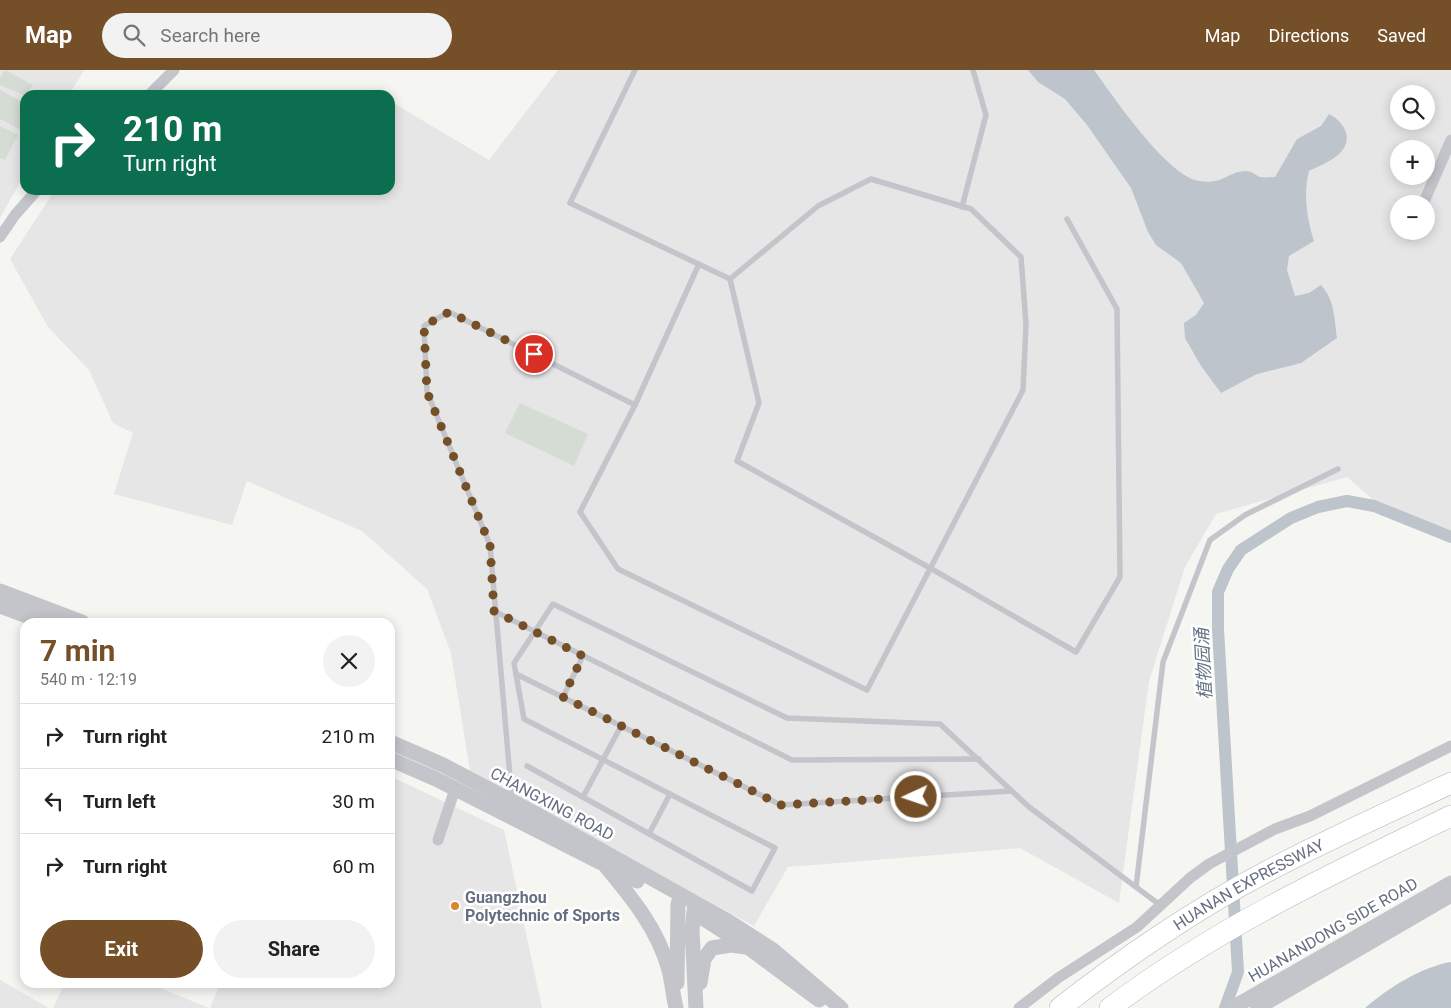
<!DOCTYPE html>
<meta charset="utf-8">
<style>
body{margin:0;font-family:Roboto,"Noto Sans SC",sans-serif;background:#f2f2f2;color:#222;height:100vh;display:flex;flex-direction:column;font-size:19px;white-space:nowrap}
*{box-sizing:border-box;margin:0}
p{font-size:16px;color:#767676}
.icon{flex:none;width:28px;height:28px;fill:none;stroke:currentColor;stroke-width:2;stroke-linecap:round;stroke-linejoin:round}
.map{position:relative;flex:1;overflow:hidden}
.sheet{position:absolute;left:20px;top:548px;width:375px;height:370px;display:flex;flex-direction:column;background:#fff;border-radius:15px;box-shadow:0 2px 12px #0003}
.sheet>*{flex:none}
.banner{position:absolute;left:20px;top:20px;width:375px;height:105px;border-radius:15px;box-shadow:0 2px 12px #0003;background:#0b6e4f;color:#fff;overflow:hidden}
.controls{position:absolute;left:1390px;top:15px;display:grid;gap:10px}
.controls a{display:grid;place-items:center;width:45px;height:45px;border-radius:50%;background:#fff;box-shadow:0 2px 12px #0003;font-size:25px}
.pin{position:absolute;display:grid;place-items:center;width:42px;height:42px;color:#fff;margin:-21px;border:2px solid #fff;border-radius:50%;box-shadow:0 1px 5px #0007}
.me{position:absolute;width:55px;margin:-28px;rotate:267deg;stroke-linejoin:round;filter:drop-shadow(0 0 4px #0008)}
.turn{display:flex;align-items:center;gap:18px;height:105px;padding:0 20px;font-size:22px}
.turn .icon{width:65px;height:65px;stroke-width:2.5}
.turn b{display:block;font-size:35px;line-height:42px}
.round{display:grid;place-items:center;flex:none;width:52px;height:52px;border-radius:26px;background:#f2f2f2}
.overview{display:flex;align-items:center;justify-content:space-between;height:85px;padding:0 20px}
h1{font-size:30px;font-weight:700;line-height:38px;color:#754f27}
.primary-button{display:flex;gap:10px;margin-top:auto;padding:10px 20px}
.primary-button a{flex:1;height:58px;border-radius:30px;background:#754f27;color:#fff;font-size:20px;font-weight:700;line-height:58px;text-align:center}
.primary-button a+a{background:#f2f2f2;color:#222}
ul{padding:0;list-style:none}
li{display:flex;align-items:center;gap:15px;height:65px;padding:0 20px;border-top:1px solid #e0e0e0}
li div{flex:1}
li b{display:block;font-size:19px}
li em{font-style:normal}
header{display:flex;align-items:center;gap:30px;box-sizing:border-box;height:70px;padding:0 25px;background:#754f27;color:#fff}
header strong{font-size:24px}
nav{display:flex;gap:28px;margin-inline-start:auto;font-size:18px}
.search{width:350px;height:45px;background:#f2f2f2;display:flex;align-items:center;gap:12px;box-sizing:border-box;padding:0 18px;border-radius:28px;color:#767676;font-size:19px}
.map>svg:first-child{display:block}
</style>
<header>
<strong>Map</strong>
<div class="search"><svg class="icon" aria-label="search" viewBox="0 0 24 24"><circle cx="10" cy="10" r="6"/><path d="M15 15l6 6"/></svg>Search here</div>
<nav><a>Map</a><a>Directions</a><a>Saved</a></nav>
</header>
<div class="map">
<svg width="1451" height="938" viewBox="0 0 1451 938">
<rect width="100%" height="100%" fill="#f5f6f2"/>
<!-- built -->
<g fill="#e6e6e6" fill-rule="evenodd">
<polygon points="0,0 84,0 69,25 25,25 25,103 0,148"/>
<path d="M558,0H1451V465L1386,441L1347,407L1216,444L1185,497L1149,611L1119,833L1020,778L788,797L754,856L470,701L451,583L427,519L362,461L247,411L232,455L114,424L133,363L113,353L89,300L48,257L10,189L51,126L58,120H390V31L489,90ZM1399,24H1426V51H1399ZM1399,79H1426V106H1399ZM1399,134H1426V161H1399Z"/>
<polygon points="171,20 376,23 380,25 166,25"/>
<polygon points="390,706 504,760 542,938 210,938 220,913 390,912"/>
<polygon points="0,910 49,938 0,938"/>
<polygon points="65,912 148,913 209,938 53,938"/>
</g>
<!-- green -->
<g fill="#d5dcd4">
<polygon points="5,0 33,15 25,26 0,15 0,8"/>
<polygon points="0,20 25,33 25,46 19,59 0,49"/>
<polygon points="0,56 18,65 5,90 0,88"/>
<polygon points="520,333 588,364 574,396 505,363"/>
</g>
<!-- water -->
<g fill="#bdc4cc">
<path d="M1028,0H1094C1113,26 1167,106 1199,111C1224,115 1226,102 1246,101C1252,101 1255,105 1260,107C1264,108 1270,107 1275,107L1297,69L1321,56L1329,44C1348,54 1355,74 1334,88C1327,93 1317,97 1309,101C1303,124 1307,149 1314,171L1289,186L1287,200L1295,226L1309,223L1321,215C1335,231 1334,247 1337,268L1301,293L1257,304L1221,323L1201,296L1185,268L1184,253L1196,245L1204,233L1181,193L1156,175L1148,162L1131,118L1087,55L1065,29L1038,12Z"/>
<path d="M1451,892V938H1365C1388,918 1421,897 1451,892Z"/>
</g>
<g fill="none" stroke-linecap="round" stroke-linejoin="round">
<!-- canal -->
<polyline stroke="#bdc4cc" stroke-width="12" points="1225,938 1238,902 1218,559 1218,522 1228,499 1241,480 1291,448 1318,437 1347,431 1374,436 1451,467"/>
<defs>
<g id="motorway">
<path id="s1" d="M1060,938C1121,890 1197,838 1266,802C1326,770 1389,742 1451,713"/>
<path d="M1110,938C1215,859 1333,803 1451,746"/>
</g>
</defs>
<!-- motorway casing -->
<use href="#motorway" stroke="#b4b6ba" stroke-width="22"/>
<!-- service -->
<g stroke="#c4c5ca" stroke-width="5.5">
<polyline points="635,0 570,133 730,209 818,136 871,109 971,139 1021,187 1026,254 1023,320 867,620 618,499 580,442 635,335 699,194"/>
<polyline points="962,137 986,45 973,0"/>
<polyline points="730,209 759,333 737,391 930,498 1076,582 1120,507 1117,239 1067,149"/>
<polyline points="494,541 792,690 979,689"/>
<polyline points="516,604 781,735 1012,721"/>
<polyline points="563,627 583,586"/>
<polyline points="527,696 752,821 775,778 524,649 514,593 553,534 787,648 940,654 1029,737 1160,835"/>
<polyline points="583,727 621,656"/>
<polyline points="512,730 490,475 427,322 424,256 449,242 635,335"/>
<polyline points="649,764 670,724"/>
<polyline points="1136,817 1163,592 1210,470 1245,445 1338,399"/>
</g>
<!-- minor -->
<g stroke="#c4c5ca" stroke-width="11">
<polyline points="149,25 174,0"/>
<polyline points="1423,134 1451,70"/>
<polyline points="1410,165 1411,161"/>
<polyline points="0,167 15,145 37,120"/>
<polyline points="438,770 455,719"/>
<polyline points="1019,938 1058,908 1137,857 1190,808 1209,794 1275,759 1310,746 1451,676"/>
</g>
<!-- tertiary -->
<g stroke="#c4c5ca" stroke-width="15">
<polyline points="0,521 82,552"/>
<polyline points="0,536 43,552"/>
<polyline points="390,672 443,695 538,745 728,851 773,880 841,938"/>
<polyline points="390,689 436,709 637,811"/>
<path d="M607,798C633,829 658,860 669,900C672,912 673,925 676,938"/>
<polyline points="695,834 692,860 696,938"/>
<polyline points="701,847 749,878 819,930"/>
<polyline points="677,913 678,834 681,825"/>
<polyline points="700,913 704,889 712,878 731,875 746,877"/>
<polyline points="1232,938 1451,813"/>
<polyline points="1257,938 1451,825"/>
</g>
<!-- motorway -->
<use href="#motorway" stroke="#fff" stroke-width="21"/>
</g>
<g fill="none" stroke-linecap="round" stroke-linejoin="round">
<!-- route -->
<polyline stroke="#754f27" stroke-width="9" stroke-dasharray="0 16.2" points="534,284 449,242 424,256 427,322 490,475 494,541 583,586 563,627 781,735 916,727"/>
</g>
<!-- markers -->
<circle fill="#da872e" stroke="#fff" stroke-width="2" cx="455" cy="836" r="5"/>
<g text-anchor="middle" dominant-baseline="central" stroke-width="5" stroke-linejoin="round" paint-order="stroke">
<!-- street labels -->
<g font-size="16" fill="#666e82" stroke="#fff">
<text transform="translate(552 734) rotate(28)">CHANGXING ROAD</text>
<text stroke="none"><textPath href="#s1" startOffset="226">HUANAN EXPRESSWAY</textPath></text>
<text transform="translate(1333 860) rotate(-30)">HUANANDONG SIDE ROAD</text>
</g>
<!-- poi labels -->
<g font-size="16" font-weight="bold" fill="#666e82" stroke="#fff" text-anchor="start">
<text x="465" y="827">Guangzhou<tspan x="465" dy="18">Polytechnic of Sports</tspan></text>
</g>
<!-- water labels -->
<g font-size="18" font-style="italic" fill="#677485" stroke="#fff">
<text transform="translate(1203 594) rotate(-93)">植物园涌</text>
</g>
</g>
</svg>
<div class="controls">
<a><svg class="icon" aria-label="search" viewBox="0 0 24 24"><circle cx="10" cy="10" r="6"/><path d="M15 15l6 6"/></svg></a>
<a>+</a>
<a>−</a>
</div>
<div class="pin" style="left:534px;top:284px;background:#d93025"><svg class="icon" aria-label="arrive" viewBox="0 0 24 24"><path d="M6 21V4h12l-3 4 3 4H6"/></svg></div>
<svg class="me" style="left:916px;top:727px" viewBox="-20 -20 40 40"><circle r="17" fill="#754f27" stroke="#fff" stroke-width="3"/><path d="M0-11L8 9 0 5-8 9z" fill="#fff"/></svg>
<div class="banner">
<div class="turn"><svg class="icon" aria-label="right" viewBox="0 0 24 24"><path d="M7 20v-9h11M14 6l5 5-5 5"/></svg><div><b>210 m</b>Turn right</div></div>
</div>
<section class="sheet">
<div class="overview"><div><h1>7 min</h1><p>540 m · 12:19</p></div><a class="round"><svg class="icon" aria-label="close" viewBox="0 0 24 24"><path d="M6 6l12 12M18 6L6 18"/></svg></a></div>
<ul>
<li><svg class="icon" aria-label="right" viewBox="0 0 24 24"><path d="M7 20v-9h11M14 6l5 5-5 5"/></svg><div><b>Turn right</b></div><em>210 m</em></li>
<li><svg class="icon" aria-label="left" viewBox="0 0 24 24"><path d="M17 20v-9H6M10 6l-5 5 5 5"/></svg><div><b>Turn left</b></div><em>30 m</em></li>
<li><svg class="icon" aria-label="right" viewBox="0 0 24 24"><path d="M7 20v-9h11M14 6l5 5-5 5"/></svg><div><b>Turn right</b></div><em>60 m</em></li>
</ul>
<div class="primary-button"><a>Exit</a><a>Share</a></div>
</section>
</div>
